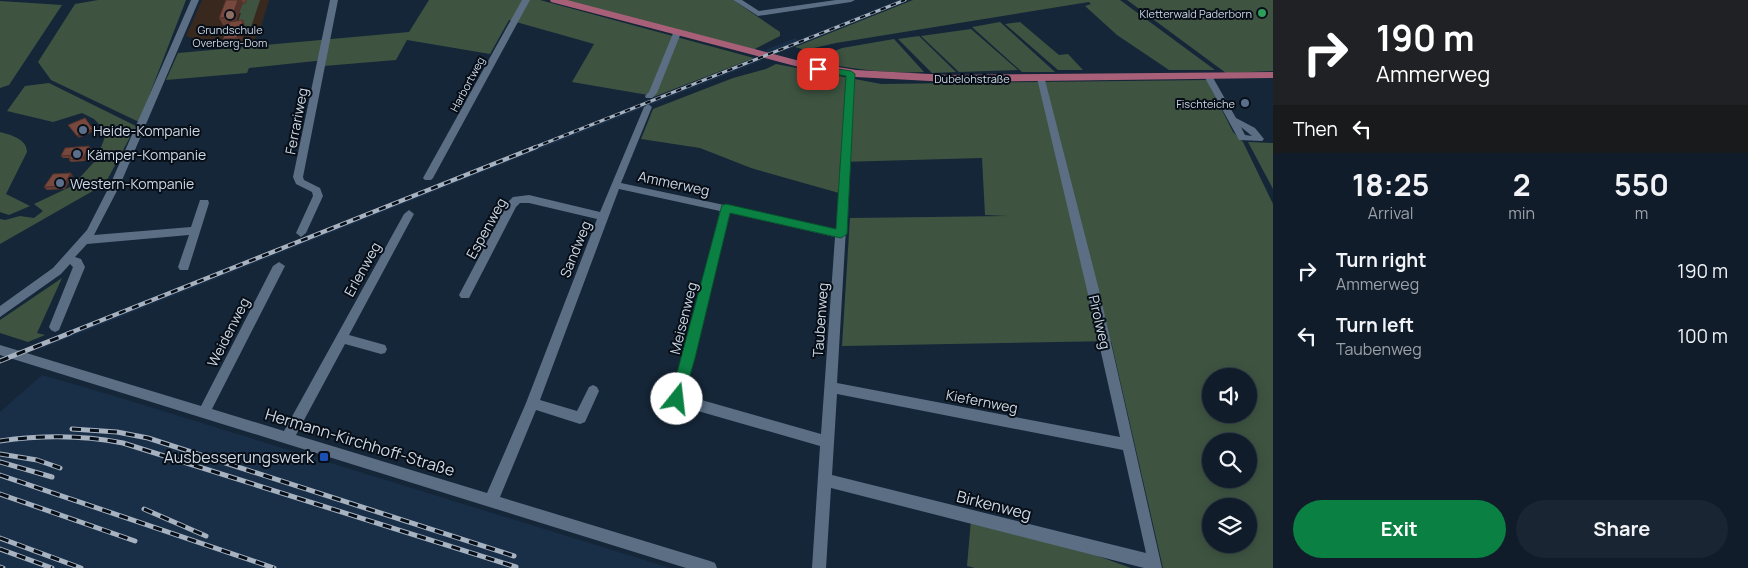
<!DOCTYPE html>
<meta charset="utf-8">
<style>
body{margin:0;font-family:Manrope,sans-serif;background:#192532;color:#f1f3f6;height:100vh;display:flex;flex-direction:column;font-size:19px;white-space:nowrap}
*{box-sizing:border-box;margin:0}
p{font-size:16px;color:#9ca1a8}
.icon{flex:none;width:28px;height:28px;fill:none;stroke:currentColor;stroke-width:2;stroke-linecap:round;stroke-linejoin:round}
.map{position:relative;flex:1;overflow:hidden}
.details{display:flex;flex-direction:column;background:#101c2a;width:475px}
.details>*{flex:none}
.hud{background:#202124;color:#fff;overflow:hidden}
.buttons{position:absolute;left:1202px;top:368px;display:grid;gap:10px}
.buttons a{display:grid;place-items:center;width:55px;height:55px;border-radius:50%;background:#101c2a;box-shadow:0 2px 12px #0003,0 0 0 1px #303a47;font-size:25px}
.pin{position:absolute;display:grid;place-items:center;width:42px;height:42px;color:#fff;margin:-21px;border-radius:10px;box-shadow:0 2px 8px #0006}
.me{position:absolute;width:55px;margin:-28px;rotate:16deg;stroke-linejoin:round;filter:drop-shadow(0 0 4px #0008)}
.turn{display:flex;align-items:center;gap:18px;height:105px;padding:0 20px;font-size:22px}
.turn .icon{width:65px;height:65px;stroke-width:2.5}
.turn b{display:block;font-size:35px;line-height:42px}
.then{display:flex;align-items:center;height:48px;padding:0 20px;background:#0003;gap:10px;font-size:19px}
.eta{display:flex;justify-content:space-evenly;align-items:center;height:85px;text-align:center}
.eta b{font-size:30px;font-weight:700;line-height:35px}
.cta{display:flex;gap:10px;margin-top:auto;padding:10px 20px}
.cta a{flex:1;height:58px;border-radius:30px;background:#0b8043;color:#fff;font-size:20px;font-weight:700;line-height:58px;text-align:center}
.cta a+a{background:#192532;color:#f1f3f6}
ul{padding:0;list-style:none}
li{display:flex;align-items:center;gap:15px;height:65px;padding:0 20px}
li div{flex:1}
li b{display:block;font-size:19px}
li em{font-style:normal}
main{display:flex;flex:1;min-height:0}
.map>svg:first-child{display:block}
</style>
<main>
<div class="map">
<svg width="1273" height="568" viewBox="0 0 1273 568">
<rect width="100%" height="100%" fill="#152638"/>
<!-- built -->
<g fill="#192f47">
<polygon points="898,0 910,0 776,54 763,51 795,38 798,40"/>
<polygon points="754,58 763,60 43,348 33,345"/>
<polygon points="42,375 111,395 670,568 0,568 0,412"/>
</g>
<!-- education -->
<polygon fill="#38281d" points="202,0 269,0 260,30 252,44 224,48 186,36"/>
<!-- green -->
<g fill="#3e5441" fill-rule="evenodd">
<polygon points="98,0 186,0 139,122 51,80 38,62 75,4"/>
<polygon points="247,0 260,0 251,27 236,28 241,13 238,13 241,4 246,3"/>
<polygon points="429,0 540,0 754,58 651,98 648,95 572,82 594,44 509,20 490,54 407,40 396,60 324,66 325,60 249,68 247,73 166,80 178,53 409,32"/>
<polygon points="562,0 733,0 780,32 780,36 753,50"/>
<polygon points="913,0 1120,0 1215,70 1169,70 1117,35 1085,6 1091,4 1089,2 836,43 805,50 795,47"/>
<polygon points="1127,0 1273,0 1273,71 1226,73"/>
<polygon points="0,1 62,5 9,85 0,88"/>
<polygon points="1000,22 1055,72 1022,72 972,27"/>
<polygon points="1020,22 1059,55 1068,54 1083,70 1058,70 1005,24"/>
<polygon points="971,29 1018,70 959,72 921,36"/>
<polygon points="919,36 956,72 932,73 898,39"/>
<path d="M894,39L924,72C885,74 848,68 810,61L842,48Z"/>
<path d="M776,64L881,84L1207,80L1233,132L1243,142L1273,204V568H1163L1111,341L842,346L850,218L1008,216L985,215L982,158L840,162L839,193L751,168L700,148L641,139L653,109L733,78L766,69ZM1211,376H1249V414H1211ZM1211,441H1249V479H1211ZM1211,506H1249V544H1211Z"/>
<polygon points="49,83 136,126 105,184 0,244 0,219 5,220 20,216 34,218 43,211 34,204 72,186 96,160 107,132 94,119 82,113 53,122 7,111 25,86"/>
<path d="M0,132C11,135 27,139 27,152L6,194L30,206L9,215L0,212Z"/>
<polygon points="1248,142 1273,143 1273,189"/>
<polygon points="62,278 37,333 45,335 28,342 0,333 0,320"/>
<polygon points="971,520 1095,555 1131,568 975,568 967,566"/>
</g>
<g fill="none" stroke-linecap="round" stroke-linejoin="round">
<!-- minor -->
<g fill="#5b6e84" fill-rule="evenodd">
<polygon points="191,0 199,0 120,185 94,235 191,227 200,200 208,200 209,203 188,270 180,270 178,267 189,235 87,244 75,257 81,259 85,267 59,330 55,332 51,330 49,327 73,267 70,264 61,274 0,317 0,306 53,268 87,230 110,185"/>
<polygon points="330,0 338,0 303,177 304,180 320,188 323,196 306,233 301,237 296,233 313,196 312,192 296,184 293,177"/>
<polygon points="522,0 530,0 433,178 431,180 425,180 423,178"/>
<polygon points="733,0 742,0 759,11 836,0 855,0 851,2 758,16"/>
<polygon points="674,31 681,33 657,93 652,98 646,98 645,96 649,92"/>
<path d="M851,71L855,74L837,383L1120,437L1087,290L1037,78L1038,76H1044L1099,290L1162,568H1144L831,488L826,568H812L820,446L677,405L672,403L671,399L683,358L720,211L619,189L540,400L577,411L589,387L593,385L597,387L599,391L585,422L580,424L536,410L500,497L710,561L715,563L717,568H686L0,355V345L201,406L273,266L279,262L285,266L212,409L284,431L404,214L409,210L414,214L349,335L385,345L387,349L385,353L381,354L345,344L296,435L487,493L526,403L597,219L529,203H520L516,207L469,298H461L459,295L508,202L513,197L529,195L600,212L644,107L648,104L652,107L621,183L836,229L847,74ZM730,213L835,237L821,434L684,395ZM837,394L1123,450L1146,553L832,475Z"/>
<path d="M1208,73L1212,76L1236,118L1255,128L1264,139L1262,141L1239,140L1204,76ZM1241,127L1252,136L1245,135Z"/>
</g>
<!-- major -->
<polygon fill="#a86079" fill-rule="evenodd" points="550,0 567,0 796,60 856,70 948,75 1273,72 1273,78 948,82 856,77 795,66 551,2"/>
<defs>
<polyline id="rail-far2" points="533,148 905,0"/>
<polyline id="rail-far1" points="67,334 536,147"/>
<g id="rail">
<polyline points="0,361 70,333"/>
<polyline points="72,429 117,432 148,438 514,556"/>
<path d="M0,441C42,435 82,435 123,443L516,567"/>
<polyline points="0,454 37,460 60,468"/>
<polyline points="0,462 52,477"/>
<polyline points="0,475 274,568"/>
<polyline points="0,494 135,541"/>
<polyline points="144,509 206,536"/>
<polyline points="0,538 81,568"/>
<polyline points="0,549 52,568"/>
<polyline points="0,567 3,568"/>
</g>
</defs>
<!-- rail-far2 casing -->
<use href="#rail-far2" stroke="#a6b2c0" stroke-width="3"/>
<!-- rail-far1 casing -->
<use href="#rail-far1" stroke="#a6b2c0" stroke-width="4.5"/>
<!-- rail casing -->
<use href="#rail" stroke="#a6b2c0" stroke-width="5"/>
<!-- rail-far2 -->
<use href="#rail-far2" stroke="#070e17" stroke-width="2" stroke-dasharray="5.5" stroke-linecap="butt"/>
<!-- rail-far1 -->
<use href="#rail-far1" stroke="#070e17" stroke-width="2.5" stroke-dasharray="7" stroke-linecap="butt"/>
<!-- rail -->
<use href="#rail" stroke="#070e17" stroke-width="3" stroke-dasharray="9" stroke-linecap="butt"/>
</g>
<!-- wall -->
<g fill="#663e34">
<polygon points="226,0 247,0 245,3 243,3 236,21 243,20 246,28 240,45 226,46 223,39 228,25 223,25 219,18"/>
<polygon points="89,146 91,149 85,161 71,162 69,160 70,158 63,158 61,156"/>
<polygon points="73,176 65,189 47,190 44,187"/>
</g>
<!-- shaded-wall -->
<g fill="#53322b">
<polygon points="238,0 241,0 243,3 235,24 232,17"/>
<polygon points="243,20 246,28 240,45 237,38"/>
<polygon points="93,129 95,131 79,138 77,136"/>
<polygon points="89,146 91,149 85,161 83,158"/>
<polygon points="71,173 73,176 65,189 63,186"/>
</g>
<!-- building -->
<g fill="#77483d" stroke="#53322b">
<polygon points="226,0 238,0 232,17 219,18"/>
<polygon points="243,20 237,38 223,39 229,22"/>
<polygon points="85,118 93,129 77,136 68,125"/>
<polygon points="89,146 83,158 69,160 72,155 61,156 65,148"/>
<polygon points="71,173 63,186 44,187 53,174"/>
</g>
<!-- route -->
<polygon fill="#0b8043" stroke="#07532c" points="818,66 851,71 855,74 847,234 841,238 730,213 695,358 683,399 681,403 677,405 672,403 670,399 722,205 726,204 836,229 846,76 815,71 814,69"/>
<!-- markers -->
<circle fill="#2e9e5b" stroke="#070e17" stroke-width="2" cx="1262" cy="13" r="5"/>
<circle fill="#8d6e63" stroke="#070e17" stroke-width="2" cx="230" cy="15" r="5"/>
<g fill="#5c6f8a" stroke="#070e17" stroke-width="2">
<circle cx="1245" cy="103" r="5"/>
<circle cx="83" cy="130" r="5"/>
<circle cx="77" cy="154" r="5"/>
<circle cx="60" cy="183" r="5"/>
</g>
<rect fill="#1a4fb4" stroke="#070e17" stroke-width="2" x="319" y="452" width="10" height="10" rx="2.5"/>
<g text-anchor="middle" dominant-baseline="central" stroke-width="4" stroke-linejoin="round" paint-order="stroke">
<!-- far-poi labels -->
<g font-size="11" fill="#cdd8e5" stroke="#070e17" text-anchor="end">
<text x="1252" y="13">Kletterwald Paderborn</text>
<text x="230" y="29" text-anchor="middle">Grundschule<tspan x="230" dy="13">Overberg-Dom</tspan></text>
<text x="1235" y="103">Fischteiche</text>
</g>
<!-- far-street labels -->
<g font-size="11" fill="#cdd8e5" stroke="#070e17">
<text x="972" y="78">Dubelohstraße</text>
<text transform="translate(467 84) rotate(-62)">Harbortweg</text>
</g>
<!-- street labels -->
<g font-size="14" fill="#cdd8e5" stroke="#070e17">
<text transform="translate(296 121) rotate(-79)">Ferrariweg</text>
<text transform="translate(674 183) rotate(12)">Ammerweg</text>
<text transform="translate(486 228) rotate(-61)">Espenweg</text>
<text transform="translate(575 249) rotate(-68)">Sandweg</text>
<text transform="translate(362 269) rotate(-61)">Erlenweg</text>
<text transform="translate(683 318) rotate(-76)">Meisenweg</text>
<text transform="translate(820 320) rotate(-86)">Taubenweg</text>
<text transform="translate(1100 322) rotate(77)">Pirolweg</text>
<text transform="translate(228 332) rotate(-63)">Weidenweg</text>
<text transform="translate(982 401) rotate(11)">Kiefernweg</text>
</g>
<!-- poi labels -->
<g font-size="14" fill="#cdd8e5" stroke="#070e17" text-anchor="start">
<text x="93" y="130">Heide-Kompanie</text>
<text x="87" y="154">Kämper-Kompanie</text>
<text x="70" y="183">Western-Kompanie</text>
</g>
<!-- near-street labels -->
<g font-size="16" fill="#cdd8e5" stroke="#070e17">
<text transform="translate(360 442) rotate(17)">Hermann-Kirchhoff-Straße</text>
<text transform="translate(994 505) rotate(14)">Birkenweg</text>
</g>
<!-- near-poi labels -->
<g font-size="16" fill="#cdd8e5" stroke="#070e17" text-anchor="end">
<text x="314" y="457">Ausbesserungswerk</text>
</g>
</g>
</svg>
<div class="buttons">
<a><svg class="icon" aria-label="sound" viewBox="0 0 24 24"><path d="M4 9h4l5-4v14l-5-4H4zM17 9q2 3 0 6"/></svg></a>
<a><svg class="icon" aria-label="search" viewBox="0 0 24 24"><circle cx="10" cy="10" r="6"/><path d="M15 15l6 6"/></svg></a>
<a><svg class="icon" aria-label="layers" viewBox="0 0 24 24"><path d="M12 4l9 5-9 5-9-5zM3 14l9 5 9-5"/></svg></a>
</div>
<div class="pin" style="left:818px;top:69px;background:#d93025"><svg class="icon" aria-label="arrive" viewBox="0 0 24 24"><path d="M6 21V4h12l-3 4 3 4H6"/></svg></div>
<svg class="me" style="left:677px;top:399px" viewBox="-20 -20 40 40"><circle r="19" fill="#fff"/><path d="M0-13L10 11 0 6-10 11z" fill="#0b8043"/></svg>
</div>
<section class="details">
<div class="hud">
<div class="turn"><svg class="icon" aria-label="right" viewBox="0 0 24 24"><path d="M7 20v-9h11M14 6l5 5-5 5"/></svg><div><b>190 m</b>Ammerweg</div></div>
<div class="then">Then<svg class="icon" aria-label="left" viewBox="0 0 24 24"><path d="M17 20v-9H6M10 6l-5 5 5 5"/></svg></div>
</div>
<div class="eta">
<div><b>18:25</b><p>Arrival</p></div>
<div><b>2</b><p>min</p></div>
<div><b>550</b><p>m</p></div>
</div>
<ul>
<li><svg class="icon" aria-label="right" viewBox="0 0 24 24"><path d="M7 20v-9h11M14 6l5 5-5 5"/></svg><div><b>Turn right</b><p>Ammerweg</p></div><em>190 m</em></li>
<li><svg class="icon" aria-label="left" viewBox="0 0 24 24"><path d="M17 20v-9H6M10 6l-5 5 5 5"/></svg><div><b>Turn left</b><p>Taubenweg</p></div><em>100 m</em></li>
</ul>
<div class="cta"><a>Exit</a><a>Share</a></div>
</section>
</main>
